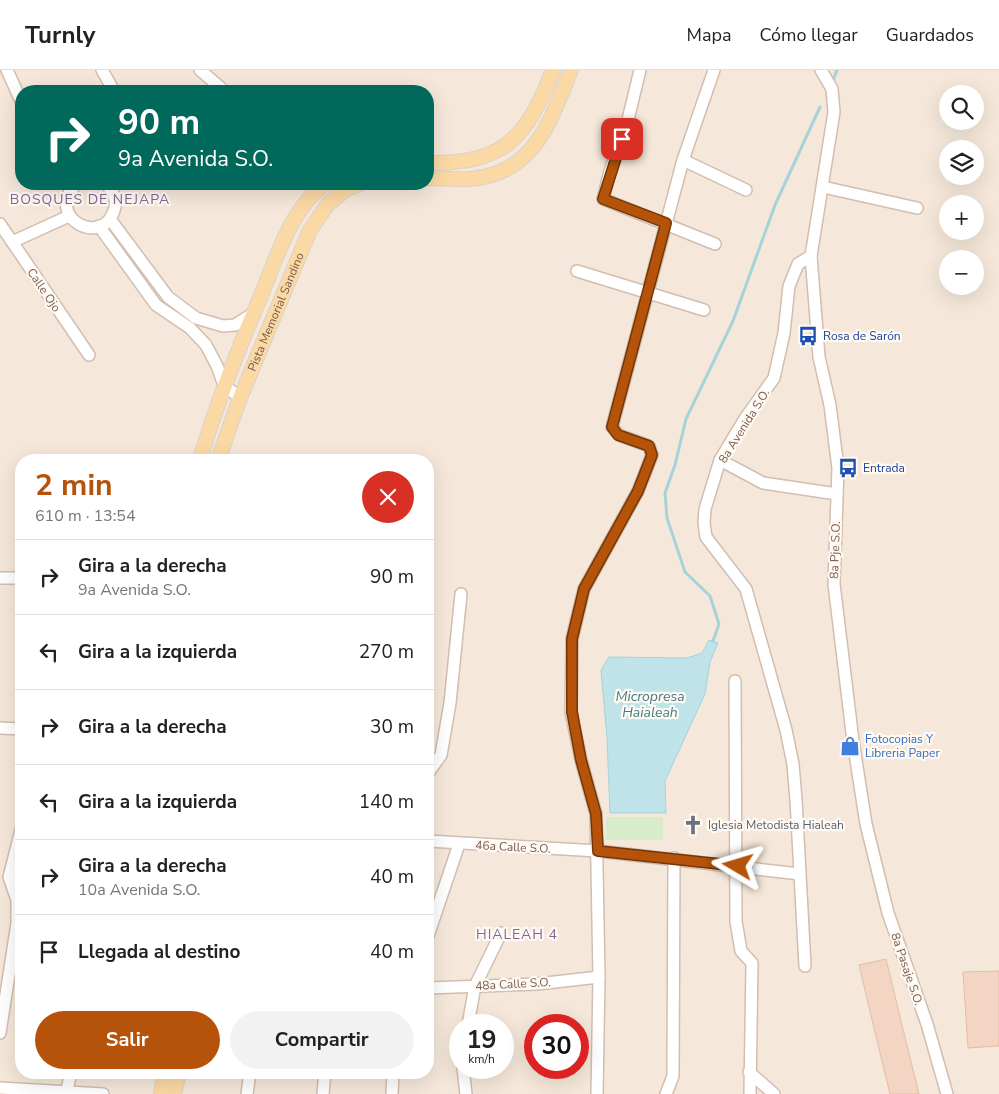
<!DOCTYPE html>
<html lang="es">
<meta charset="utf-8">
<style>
body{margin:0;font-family:"Nunito Sans",sans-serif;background:#f2f2f2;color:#222;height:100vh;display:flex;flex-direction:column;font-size:19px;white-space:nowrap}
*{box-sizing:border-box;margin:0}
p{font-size:16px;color:#767676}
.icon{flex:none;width:28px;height:28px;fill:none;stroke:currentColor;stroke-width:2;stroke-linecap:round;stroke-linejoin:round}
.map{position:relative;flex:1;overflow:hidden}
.details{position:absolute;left:15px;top:384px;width:419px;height:625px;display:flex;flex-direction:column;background:#fff;border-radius:20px;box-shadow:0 5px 20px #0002}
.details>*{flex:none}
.top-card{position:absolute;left:15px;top:15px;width:419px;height:105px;border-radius:20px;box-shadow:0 5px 20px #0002;background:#00695c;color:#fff;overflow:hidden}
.buttons{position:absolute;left:939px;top:15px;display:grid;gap:10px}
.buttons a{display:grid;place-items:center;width:45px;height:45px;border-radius:50%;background:#fff;box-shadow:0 5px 20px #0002;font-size:25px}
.speed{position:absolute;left:449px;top:944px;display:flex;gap:10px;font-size:25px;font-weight:700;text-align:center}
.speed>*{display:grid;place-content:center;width:65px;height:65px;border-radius:50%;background:#fff;box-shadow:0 5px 20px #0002;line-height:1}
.speed small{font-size:12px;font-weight:400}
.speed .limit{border:8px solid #d22;background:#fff;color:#111}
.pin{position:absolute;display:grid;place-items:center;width:42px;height:42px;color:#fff;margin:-21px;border-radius:10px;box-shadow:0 2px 8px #0006}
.me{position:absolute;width:55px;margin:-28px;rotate:277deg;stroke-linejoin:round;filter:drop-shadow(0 0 4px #0008)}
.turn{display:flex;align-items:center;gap:18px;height:105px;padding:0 20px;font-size:22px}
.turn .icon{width:65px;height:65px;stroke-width:2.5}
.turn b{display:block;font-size:35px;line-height:42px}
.round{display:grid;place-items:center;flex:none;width:52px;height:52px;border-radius:26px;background:#f2f2f2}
.overview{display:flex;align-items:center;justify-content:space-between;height:85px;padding:0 20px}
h1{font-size:30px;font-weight:700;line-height:38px;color:#b45309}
.button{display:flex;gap:10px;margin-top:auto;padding:10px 20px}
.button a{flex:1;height:58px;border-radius:30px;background:#b45309;color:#fff;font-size:20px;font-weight:700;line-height:58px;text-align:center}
.button a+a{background:#f2f2f2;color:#222}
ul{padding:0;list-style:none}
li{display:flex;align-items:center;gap:15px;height:75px;padding:0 20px;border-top:1px solid #e0e0e0}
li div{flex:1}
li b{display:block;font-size:19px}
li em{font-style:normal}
header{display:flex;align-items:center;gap:30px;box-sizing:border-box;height:70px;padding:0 25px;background:#fff;border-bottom:1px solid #e0e0e0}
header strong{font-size:24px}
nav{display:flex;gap:28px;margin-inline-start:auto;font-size:18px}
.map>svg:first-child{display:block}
</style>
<header>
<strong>Turnly</strong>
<nav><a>Mapa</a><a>Cómo llegar</a><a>Guardados</a></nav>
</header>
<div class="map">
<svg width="999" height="1024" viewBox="0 0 999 1024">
<rect width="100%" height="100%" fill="#fdf6ec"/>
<!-- residential -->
<path fill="#f5e8da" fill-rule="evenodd" d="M0,0H999V1024H0ZM21,21H428V114H21ZM948,24H975V51H948ZM948,79H975V106H948ZM948,134H975V161H948ZM948,189H975V216H948ZM21,390H428V1002H21ZM460,955H502V998H460ZM535,955H578V998H535Z"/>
<!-- green -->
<rect fill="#d8ecc9" x="606" y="747" width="57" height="23"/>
<!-- water -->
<polygon fill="#bfe3e8" stroke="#a5d3da" points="709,570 718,573 710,592 705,624 665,711 666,743 610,743 607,668 601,600 609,587 687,588 702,583"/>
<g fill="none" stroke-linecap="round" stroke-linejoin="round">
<!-- stream -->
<g stroke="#a5d3da" stroke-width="3">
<polyline points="832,13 837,0"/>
<polyline points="713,571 719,554 710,526 685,502 667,448 665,423 675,395 686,349 733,251 775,135 820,37"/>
</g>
</g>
<!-- building -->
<g fill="#f3d5c3" stroke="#e6bba3">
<polygon points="886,889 901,951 919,1024 890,1024 874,958 859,895"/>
<polygon points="999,901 999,976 968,978 963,902"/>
</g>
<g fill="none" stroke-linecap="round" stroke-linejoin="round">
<defs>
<g id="minor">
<polyline points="7,0 21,31"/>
<polyline points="102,0 114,21"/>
<polyline points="200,0 221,18 222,21"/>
<polyline points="640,0 627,54 610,101 603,129 715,174"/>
<polyline points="821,0 832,19 834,42 811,186 819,287 830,335 838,398 834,514 853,671 866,754 888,843 927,954 947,1024"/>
<polyline points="683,90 746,120"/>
<path d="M76,114C43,148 105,180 115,137C117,128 112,120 106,114"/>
<polyline points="823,117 917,138"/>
<polyline points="110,149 168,227 196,248 223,256 235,255 254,243"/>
<polyline points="0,154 89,285"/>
<polyline points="99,156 156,235 190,258 206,275 217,296 224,315 240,328"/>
<polyline points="12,172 69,146"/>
<polyline points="577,201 704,240"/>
<polyline points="720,390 763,413 837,424"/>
<polyline points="0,508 21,508"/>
<polyline points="735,611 736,851 741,881 752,893 750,1024"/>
<polyline points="0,658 21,659"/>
<polyline points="428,703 441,685 450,633 461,524"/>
<polyline points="428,771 598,781 800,804"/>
<polyline points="428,866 459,774"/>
<polyline points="805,896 796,730 793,694 786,660 746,519 706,467 704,453 705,439 720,390 744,350 774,308 784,263 789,216 798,194 811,186"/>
<polyline points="428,918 537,914 599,907"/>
<polyline points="468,955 475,916 501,863"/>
<polyline points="0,963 17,853 17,830 9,807 21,760"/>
<polyline points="463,998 466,1024"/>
<polyline points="749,1002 774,1024"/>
<polyline points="0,1018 103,1024"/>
<polyline points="66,1024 71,1002"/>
<polyline points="247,1024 250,1002"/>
<polyline points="323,1024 325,1002"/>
<polyline points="392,1024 393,1002"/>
<polyline points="597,1024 599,907 596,744 581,690 571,642 572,569 584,519 638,421 652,385 649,376 619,365 612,357 683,90 714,0"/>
<polyline points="666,1024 673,1006 674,788"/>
</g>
<g id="major">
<path d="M428,93C504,94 527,68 553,0"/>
<path d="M428,108C441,108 456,110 470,109C535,104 550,51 571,0"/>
<path d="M200,390C216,335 237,282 260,228C276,190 290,139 325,114"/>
<path id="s1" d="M218,390L240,328L310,160L328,134L345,120L359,114"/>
<polyline points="161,1024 165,1002"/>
<polyline points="174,1024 179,1002"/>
</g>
</defs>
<!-- minor casing -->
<use href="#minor" stroke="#d1beb0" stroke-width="14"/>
<!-- major casing -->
<use href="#major" stroke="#dad1cd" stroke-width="16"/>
<!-- minor -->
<use href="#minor" stroke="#fff" stroke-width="11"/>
<!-- major -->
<use href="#major" stroke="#fbd9a5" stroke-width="14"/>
</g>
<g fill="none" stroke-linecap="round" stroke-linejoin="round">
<defs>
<polyline id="route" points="622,69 603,129 666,153 612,357 618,365 649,376 652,385 638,421 584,519 572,569 572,642 581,690 596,744 598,781 738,796"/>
</defs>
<!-- route casing -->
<use href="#route" stroke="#753606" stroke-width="12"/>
<!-- route -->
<use href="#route" stroke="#b45309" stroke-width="9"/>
</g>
<!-- icons -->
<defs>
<symbol id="bus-bare" viewBox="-9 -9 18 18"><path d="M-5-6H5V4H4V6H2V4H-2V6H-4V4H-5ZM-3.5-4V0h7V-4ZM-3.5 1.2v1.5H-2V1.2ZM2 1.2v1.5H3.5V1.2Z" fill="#1a4fb4" stroke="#fffaf3" stroke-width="2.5" paint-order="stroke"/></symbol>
<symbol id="shop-bare" viewBox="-9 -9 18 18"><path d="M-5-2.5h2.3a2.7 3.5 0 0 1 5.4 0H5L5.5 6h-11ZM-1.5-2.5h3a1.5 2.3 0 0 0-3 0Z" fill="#3f7fe0" stroke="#fffaf3" stroke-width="2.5" paint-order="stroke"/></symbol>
<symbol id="church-bare" viewBox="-9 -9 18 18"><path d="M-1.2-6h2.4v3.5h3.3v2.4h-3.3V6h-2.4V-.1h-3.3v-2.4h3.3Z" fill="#6b7280" stroke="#fffaf3" stroke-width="2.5" paint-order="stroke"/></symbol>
</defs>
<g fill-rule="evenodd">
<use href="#bus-bare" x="794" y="252" width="28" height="28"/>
<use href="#bus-bare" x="834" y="384" width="28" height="28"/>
<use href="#shop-bare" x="836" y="662" width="28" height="28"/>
<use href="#church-bare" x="679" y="741" width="28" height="28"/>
</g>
<g text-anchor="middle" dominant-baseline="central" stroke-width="4.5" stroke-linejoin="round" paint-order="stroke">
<!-- street labels -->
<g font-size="12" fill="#7a5c4d" stroke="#fffaf3">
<text transform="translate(44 220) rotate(56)">Calle Ojo</text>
<text stroke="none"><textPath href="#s1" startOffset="159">Pista Memorial Sandino</textPath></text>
<text transform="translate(744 356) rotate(-58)">8a Avenida S.O.</text>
<text transform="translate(835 480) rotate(-88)">8a Pje S.O.</text>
<text transform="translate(513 777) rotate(3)">46a Calle S.O.</text>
<text transform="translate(907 899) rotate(71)">8a Pasaje S.O.</text>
<text transform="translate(513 914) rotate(-3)">48a Calle S.O.</text>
</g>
<!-- transit labels -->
<g font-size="12" fill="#164399" stroke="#fffaf3" text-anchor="start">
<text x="823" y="266">Rosa de Sarón</text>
<text x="863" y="398">Entrada</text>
</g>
<!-- shop labels -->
<g font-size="12" fill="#366cbe" stroke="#fffaf3" text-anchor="start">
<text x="865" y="669">Fotocopias Y<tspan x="865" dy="14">Libreria Paper</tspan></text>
</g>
<!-- worship labels -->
<g font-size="12" fill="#5b616d" stroke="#fffaf3" text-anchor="start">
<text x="708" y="755">Iglesia Metodista Hialeah</text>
</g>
<!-- neighbourhood labels -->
<g font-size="14" letter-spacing="1" fill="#846695" stroke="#fffaf3">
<text x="90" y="129">BOSQUES DE NEJAPA</text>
<text x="517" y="864">HIALEAH 4</text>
</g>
<!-- water labels -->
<g font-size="14" font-style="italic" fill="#437c86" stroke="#fffaf3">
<text x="650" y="626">Micropresa<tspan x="650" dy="16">Haialeah</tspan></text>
</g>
</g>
</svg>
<div class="buttons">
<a><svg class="icon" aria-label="search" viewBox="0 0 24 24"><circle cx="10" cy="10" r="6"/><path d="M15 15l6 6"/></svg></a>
<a><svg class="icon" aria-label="layers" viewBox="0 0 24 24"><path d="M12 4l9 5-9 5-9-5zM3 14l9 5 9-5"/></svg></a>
<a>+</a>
<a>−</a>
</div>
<div class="speed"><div>19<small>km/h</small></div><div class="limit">30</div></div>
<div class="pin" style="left:622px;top:69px;background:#d93025"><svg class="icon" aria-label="arrive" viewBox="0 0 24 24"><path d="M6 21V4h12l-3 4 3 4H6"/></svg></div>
<svg class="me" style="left:738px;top:796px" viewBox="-20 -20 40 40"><path d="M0-17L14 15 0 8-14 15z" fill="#b45309" stroke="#fff" stroke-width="4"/></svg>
<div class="top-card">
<div class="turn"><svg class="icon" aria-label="right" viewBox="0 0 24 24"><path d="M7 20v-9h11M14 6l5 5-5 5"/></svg><div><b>90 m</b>9a Avenida S.O.</div></div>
</div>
<section class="details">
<div class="overview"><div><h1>2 min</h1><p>610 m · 13:54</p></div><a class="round" style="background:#d93025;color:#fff"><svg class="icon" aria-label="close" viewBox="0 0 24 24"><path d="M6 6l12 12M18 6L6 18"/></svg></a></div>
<ul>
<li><svg class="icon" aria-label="right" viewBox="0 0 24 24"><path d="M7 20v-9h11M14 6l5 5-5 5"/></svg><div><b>Gira a la derecha</b><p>9a Avenida S.O.</p></div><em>90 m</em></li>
<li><svg class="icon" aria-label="left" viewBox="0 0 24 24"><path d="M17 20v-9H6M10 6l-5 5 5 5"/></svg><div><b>Gira a la izquierda</b></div><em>270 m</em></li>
<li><svg class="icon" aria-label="right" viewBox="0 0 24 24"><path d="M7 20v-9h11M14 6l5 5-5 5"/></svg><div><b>Gira a la derecha</b></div><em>30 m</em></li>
<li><svg class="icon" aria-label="left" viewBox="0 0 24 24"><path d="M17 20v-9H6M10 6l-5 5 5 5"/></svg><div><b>Gira a la izquierda</b></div><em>140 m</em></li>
<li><svg class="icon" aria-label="right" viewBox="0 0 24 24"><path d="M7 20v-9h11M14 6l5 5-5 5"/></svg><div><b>Gira a la derecha</b><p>10a Avenida S.O.</p></div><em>40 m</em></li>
<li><svg class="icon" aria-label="arrive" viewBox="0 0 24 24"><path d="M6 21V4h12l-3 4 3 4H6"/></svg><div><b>Llegada al destino</b></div><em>40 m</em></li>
</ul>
<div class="button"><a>Salir</a><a>Compartir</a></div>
</section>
</div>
